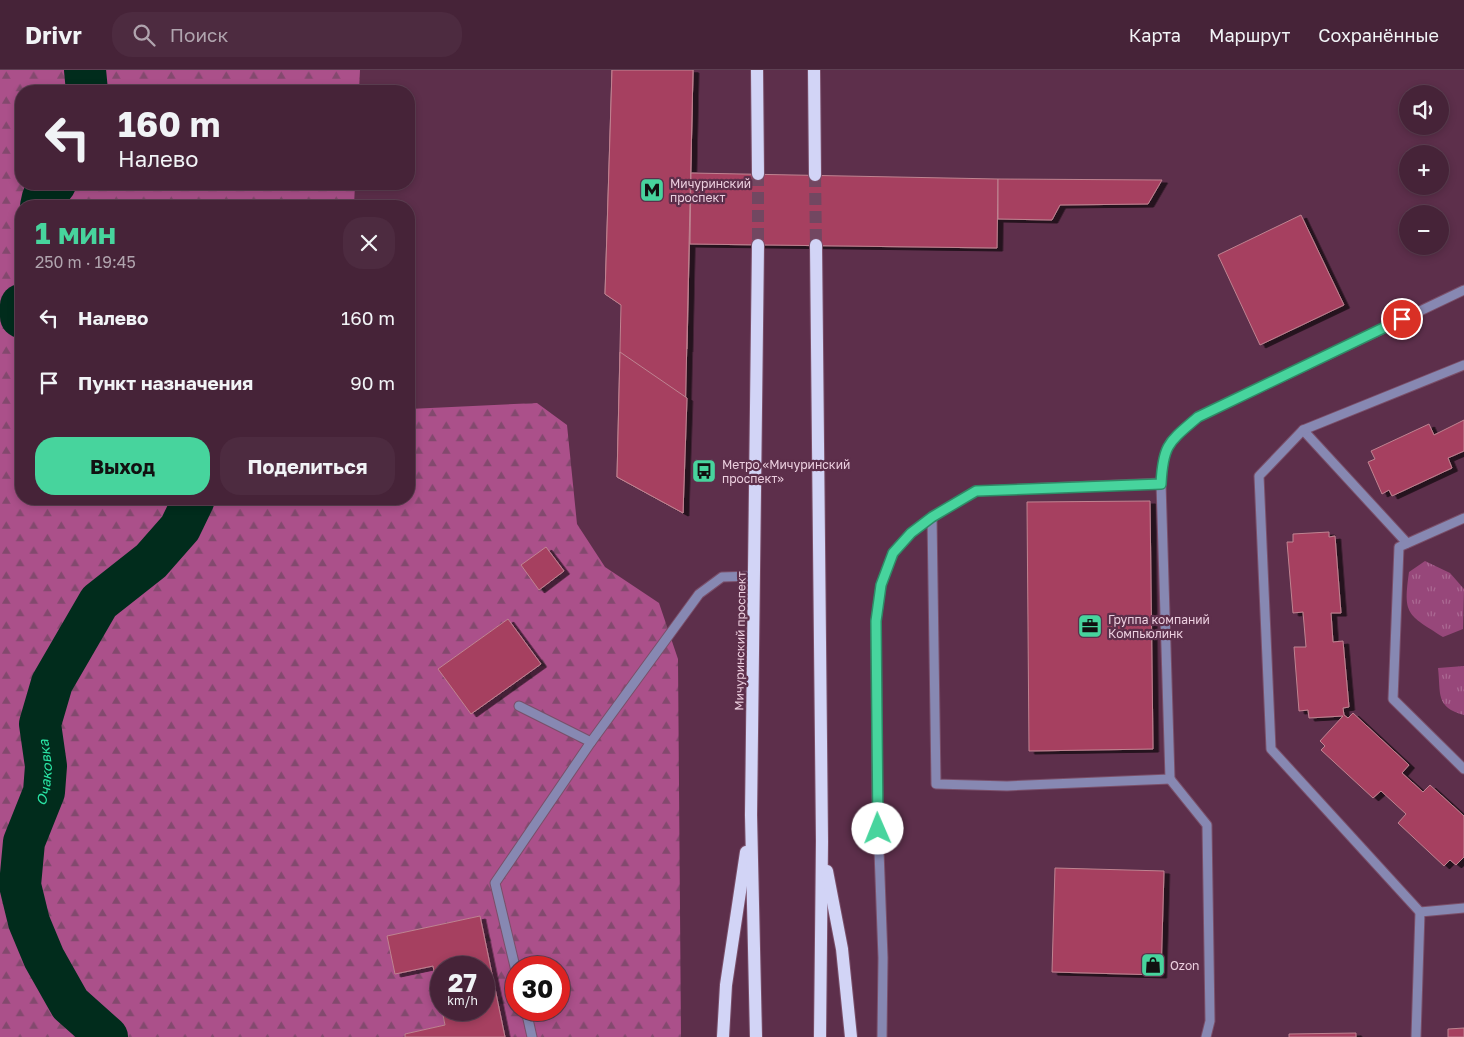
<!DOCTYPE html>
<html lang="ru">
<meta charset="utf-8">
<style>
body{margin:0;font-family:"Golos Text",sans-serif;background:#4d2b40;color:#f1f3f6;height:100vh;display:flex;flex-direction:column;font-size:19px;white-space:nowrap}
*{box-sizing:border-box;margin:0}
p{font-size:16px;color:#b0a4ae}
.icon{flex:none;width:28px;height:28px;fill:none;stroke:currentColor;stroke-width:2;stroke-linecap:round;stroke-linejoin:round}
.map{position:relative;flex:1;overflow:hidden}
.side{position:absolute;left:15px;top:130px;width:400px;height:305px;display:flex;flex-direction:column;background:#462338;border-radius:20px;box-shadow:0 2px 8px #0003,0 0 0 1px #5e4053}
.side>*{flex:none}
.banner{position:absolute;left:15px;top:15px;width:400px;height:105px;border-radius:20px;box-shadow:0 2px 8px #0003,0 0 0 1px #5e4053;background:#462338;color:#f1f3f6;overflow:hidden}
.controls{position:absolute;left:1399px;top:15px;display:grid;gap:10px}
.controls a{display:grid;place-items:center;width:50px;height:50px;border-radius:50%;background:#462338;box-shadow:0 2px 8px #0003,0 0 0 1px #5e4053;font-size:25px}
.speed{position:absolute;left:430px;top:886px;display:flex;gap:10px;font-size:25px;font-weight:700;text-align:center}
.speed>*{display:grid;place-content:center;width:65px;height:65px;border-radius:50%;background:#462338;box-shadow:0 2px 8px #0003,0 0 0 1px #5e4053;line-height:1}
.speed small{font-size:12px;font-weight:400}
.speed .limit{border:8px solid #d22;background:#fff;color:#111}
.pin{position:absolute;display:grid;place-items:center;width:42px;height:42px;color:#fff;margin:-21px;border:2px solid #fff;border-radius:50%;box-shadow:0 1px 5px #0007}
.me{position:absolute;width:55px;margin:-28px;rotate:359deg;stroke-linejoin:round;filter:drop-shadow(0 0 4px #0008)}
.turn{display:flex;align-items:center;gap:18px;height:105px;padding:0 20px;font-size:22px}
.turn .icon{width:65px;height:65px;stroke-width:2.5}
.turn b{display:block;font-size:35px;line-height:42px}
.round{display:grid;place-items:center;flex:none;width:52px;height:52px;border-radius:20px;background:#4d2b40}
.headline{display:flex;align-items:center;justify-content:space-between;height:85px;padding:0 20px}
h1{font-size:30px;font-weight:700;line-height:38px;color:#47d49d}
.button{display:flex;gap:10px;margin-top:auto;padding:10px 20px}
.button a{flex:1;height:58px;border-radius:20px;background:#47d49d;color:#111;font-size:20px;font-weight:700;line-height:58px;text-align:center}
.button a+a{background:#4d2b40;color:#f1f3f6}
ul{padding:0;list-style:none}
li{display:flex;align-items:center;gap:15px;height:65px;padding:0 20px}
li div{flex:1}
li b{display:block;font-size:19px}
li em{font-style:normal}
header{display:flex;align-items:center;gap:30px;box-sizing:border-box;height:70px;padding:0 25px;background:#462338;border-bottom:1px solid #5e4053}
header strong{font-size:24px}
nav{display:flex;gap:28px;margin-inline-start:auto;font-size:18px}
.search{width:350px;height:45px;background:#4d2b40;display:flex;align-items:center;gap:12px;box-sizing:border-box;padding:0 18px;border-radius:20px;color:#b0a4ae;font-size:19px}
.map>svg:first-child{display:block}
</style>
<header>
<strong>Drivr</strong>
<div class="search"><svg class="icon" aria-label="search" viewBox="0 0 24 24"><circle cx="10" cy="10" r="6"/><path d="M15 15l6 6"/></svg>Поиск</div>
<nav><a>Карта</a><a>Маршрут</a><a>Сохранённые</a></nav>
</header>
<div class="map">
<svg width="1464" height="967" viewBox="0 0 1464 967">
<defs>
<pattern id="forest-firs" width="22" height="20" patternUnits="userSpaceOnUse" patternTransform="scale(1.25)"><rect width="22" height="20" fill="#ab508a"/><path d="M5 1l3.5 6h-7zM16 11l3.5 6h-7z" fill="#83496e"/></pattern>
<pattern id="park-tufts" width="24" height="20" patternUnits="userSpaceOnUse" patternTransform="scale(1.25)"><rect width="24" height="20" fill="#97477a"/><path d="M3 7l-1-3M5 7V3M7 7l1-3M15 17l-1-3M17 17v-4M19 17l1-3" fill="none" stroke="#ab6993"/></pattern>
<filter id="shadow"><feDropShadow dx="5.5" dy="3" stdDeviation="0" flood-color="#0009"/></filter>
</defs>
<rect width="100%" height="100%" fill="#5d2f4b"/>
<!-- forest -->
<path fill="url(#forest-firs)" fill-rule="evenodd" d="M0,0H360L359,21H21V114H355L354,136H21V429H409V339L537,333L567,355L577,454L605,497L659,533L678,589L681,967H505L480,846L388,866L395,903L433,896L445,955L405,964V967H0ZM508,549L540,594L439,599ZM516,898H559V940H516Z"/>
<!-- park -->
<g fill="url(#park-tufts)">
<path d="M1425,491L1450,503L1464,519L1463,559L1443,567C1407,544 1403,545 1409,502Z"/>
<path d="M1464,596V645C1435,637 1441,624 1438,598Z"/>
</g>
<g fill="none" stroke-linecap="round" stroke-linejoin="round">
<!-- river -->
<g stroke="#012c1c" stroke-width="42">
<polyline points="85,0 87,21"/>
<polyline points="41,136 43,127 55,114"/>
<polyline points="21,235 21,247"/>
<path id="s1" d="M107,967L70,934L44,888L29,852L20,815L24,772L44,722L46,696L40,654L52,613L99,532L151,491L180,458L194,429"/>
</g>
</g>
<!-- building -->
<g fill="#a64060" stroke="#bf8391" filter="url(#shadow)">
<polygon points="612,0 693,0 687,279 605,224"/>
<polygon points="612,0 693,0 683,443 617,407 621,235 605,224"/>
<polygon points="691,103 998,109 997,178 690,174"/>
<polygon points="998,109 1162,110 1148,134 1060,135 1052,150 998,149"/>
<polygon points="1301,145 1344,235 1260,275 1218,185"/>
<polygon points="620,282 687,328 683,443 617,407"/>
<polygon points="1464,350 1464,381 1448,388 1452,398 1392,426 1389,420 1382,424 1368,392 1375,389 1371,381 1429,354 1434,365"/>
<polygon points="1150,431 1153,679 1029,681 1027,432"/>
<polygon points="1329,462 1329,467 1335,466 1341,543 1331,543 1333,572 1343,571 1349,637 1343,638 1344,645 1348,648 1353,643 1409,695 1402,703 1423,722 1430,715 1464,746 1464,787 1456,795 1450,790 1444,796 1398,753 1406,744 1381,721 1373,728 1321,680 1325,676 1320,671 1343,646 1309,648 1308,640 1299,641 1294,577 1306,577 1303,542 1293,543 1287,472 1293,472 1293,464"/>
<polygon points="546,477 564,501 539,520 521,495"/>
<polygon points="508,549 541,594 471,644 438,599"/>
<polygon points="1055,798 1164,801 1161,905 1052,902"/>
<polygon points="480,846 505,967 405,967 405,964 445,955 442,940 484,940 484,898 441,898 441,936 433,896 395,904 387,866"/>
<polygon points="1464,958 1464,967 1448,967 1448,959"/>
<polygon points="1356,963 1356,967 1289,967 1289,964"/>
</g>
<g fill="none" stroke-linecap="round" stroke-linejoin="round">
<!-- major-tunnel -->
<g stroke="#724761" stroke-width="12" stroke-dasharray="12 6" stroke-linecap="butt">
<polyline points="758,104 758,175"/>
<polyline points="815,105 816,175"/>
</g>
<defs>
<g id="minor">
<polyline points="1303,360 1407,473"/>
<polyline points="932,447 936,714 1007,716 1170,709 1161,413"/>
<polyline points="1464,448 1399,477 1393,629 1464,699"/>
<polyline points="519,636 591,672"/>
<polyline points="1170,709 1207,755 1210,951 1206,967"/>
<polyline points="1420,842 1271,679 1259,406 1303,360 1464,295"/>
<polyline points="516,901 495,813 591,672 699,524 722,507 754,506"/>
<polyline points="526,940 532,967"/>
<path d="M882,967L883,888L877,727L876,551L881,515L893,483L911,463L932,447L976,421L1161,413C1163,374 1169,372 1198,347L1464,220"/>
<polyline points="1416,967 1420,842 1464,838"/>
</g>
<g id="major">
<polyline points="757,0 758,104"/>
<polyline points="814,0 815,105"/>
<polyline points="816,175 822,771 820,967"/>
<polyline points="827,801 842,879 851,967"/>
<polyline points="723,967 726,915 746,782"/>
<polyline points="756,967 751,745 758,175"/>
</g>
</defs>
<!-- minor casing -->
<use href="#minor" stroke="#7a4f69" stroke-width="11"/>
<!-- major casing -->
<use href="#major" stroke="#7a4f69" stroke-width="14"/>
<!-- minor -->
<use href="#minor" stroke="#8788b2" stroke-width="9"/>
<!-- major -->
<use href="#major" stroke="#d2d4f6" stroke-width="12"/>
</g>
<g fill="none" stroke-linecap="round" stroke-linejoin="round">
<defs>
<path id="route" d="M878,759L876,551L881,515L893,483L911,463L932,447L976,421L1161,414C1163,374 1169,372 1198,347L1402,249"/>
</defs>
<!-- route casing -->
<use href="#route" stroke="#2e8a66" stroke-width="12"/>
<!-- route -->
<use href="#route" stroke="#47d49d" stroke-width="9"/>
</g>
<!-- icons -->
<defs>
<symbol id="metro-square" viewBox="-11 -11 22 22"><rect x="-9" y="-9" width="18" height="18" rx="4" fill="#47d49d" stroke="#5d2f4b"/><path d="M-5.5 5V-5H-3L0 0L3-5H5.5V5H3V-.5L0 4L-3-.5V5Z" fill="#111"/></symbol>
<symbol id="bus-square" viewBox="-11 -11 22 22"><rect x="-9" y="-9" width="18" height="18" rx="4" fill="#47d49d" stroke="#5d2f4b"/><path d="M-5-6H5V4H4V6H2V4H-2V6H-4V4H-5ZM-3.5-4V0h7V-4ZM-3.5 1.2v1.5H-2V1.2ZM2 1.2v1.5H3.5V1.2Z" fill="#111"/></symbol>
<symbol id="office-square" viewBox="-11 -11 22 22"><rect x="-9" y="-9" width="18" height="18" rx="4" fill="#47d49d" stroke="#5d2f4b"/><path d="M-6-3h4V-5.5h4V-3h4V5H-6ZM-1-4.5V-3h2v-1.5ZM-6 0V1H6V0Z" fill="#111"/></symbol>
<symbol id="shop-square" viewBox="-11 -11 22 22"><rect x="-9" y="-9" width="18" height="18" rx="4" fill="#47d49d" stroke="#5d2f4b"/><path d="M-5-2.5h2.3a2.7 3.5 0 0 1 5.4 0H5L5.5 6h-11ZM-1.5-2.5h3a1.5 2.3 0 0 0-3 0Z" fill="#111"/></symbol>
</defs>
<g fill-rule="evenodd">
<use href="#metro-square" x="638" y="106" width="28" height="28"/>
<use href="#bus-square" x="690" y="387" width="28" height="28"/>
<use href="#office-square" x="1076" y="542" width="28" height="28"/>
<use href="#shop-square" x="1139" y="881" width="28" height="28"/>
</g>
<g text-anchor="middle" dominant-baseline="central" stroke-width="4.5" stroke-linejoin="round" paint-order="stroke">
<!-- poi labels -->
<g font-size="12" fill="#eccfdf" stroke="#5d2f4b" text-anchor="start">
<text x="670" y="113">Мичуринский<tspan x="670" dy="14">проспект</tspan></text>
<text x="722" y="394">Метро «Мичуринский<tspan x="722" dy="14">проспект»</tspan></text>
<text x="1108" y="549">Группа компаний<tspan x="1108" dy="14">Компьюлинк</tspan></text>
<text x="1170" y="895">Ozon</text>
</g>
<!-- street labels -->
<g font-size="12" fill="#eccfdf" stroke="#5d2f4b">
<text transform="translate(740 571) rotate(-89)">Мичуринский проспект</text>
</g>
<!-- water labels -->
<g font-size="14" font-style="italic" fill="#2ae5a5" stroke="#5d2f4b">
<text stroke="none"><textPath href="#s1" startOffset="296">Очаковка</textPath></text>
</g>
</g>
</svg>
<div class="controls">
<a><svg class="icon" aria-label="sound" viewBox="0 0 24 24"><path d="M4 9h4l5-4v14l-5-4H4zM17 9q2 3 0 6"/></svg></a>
<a>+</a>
<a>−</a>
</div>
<div class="speed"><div>27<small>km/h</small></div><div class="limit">30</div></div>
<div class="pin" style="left:1402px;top:249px;background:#d93025"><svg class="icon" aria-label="arrive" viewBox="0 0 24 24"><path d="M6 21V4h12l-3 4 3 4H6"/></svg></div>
<svg class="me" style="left:878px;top:759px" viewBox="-20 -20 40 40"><circle r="19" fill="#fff"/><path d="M0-13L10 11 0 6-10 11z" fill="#47d49d"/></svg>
<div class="banner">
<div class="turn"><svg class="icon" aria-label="left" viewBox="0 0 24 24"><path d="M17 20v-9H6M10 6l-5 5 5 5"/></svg><div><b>160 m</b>Налево</div></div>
</div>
<section class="side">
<div class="headline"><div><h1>1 мин</h1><p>250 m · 19:45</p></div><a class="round"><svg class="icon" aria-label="close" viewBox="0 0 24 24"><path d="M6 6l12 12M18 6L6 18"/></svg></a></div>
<ul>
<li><svg class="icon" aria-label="left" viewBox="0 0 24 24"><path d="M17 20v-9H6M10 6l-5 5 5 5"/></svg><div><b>Налево</b></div><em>160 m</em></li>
<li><svg class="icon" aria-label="arrive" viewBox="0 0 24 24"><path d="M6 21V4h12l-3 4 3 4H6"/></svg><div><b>Пункт назначения</b></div><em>90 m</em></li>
</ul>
<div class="button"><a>Выход</a><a>Поделиться</a></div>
</section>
</div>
